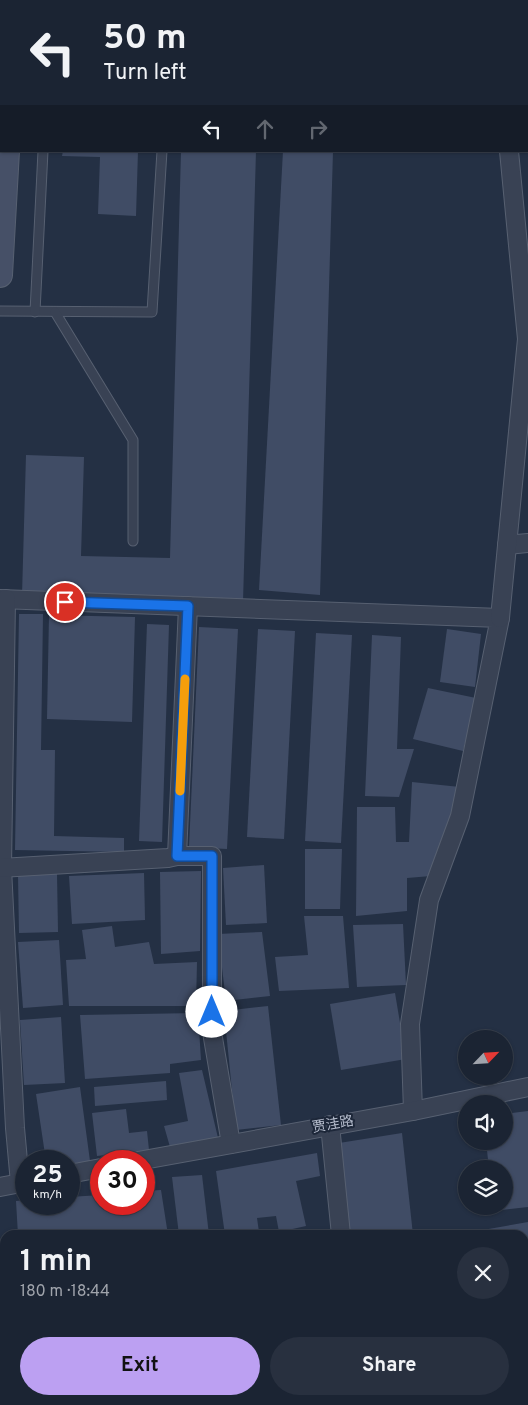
<!DOCTYPE html>
<meta charset="utf-8">
<style>
body{margin:0;font-family:Overpass,"Noto Sans SC",sans-serif;background:#28303f;color:#f1f3f6;height:100vh;display:flex;flex-direction:column;font-size:19px;white-space:nowrap}
*{box-sizing:border-box;margin:0}
p{font-size:16px;color:#a0a4ac}
.icon{flex:none;width:28px;height:28px;fill:none;stroke:currentColor;stroke-width:2;stroke-linecap:round;stroke-linejoin:round}
.map{position:relative;flex:1;overflow:hidden}
.panel{position:absolute;left:0px;top:1230px;width:529px;height:175px;display:flex;flex-direction:column;background:#1b2433;border-radius:15px 15px 0 0;box-shadow:0 1px 4px #0004,0 0 0 1px #39414e}
.panel>*{flex:none}
.hud{position:absolute;left:0px;top:0px;width:529px;height:152px;box-shadow:0 1px 4px #0004,0 0 0 1px #39414e;background:#1b2433;color:#f1f3f6;overflow:hidden}
.needle{width:32px;rotate:65deg}
.fabs{position:absolute;left:458px;top:1030px;display:grid;gap:10px}
.fabs a{display:grid;place-items:center;width:55px;height:55px;border-radius:50%;background:#1b2433;box-shadow:0 1px 4px #0004,0 0 0 1px #39414e;font-size:25px}
.speed{position:absolute;left:15px;top:1150px;display:flex;gap:10px;font-size:25px;font-weight:700;text-align:center}
.speed>*{display:grid;place-content:center;width:65px;height:65px;border-radius:50%;background:#1b2433;box-shadow:0 1px 4px #0004,0 0 0 1px #39414e;line-height:1}
.speed small{font-size:12px;font-weight:400}
.speed .limit{border:8px solid #d22;background:#fff;color:#111}
.pin{position:absolute;display:grid;place-items:center;width:42px;height:42px;color:#fff;margin:-21px;border:2px solid #fff;border-radius:50%;box-shadow:0 1px 5px #0007}
.me{position:absolute;width:55px;margin:-28px;rotate:0deg;stroke-linejoin:round;filter:drop-shadow(0 0 4px #0008)}
.turn{display:flex;align-items:center;gap:18px;height:105px;padding:0 20px;font-size:22px}
.turn .icon{width:65px;height:65px;stroke-width:2.5}
.turn b{display:block;font-size:35px;line-height:42px}
.lanes{display:flex;align-items:center;height:48px;padding:0 20px;background:#0003;justify-content:center;gap:25px;direction:ltr}
.lanes .off{opacity:.35}
.round{display:grid;place-items:center;flex:none;width:52px;height:52px;border-radius:26px;background:#28303f}
.summary{display:flex;align-items:center;justify-content:space-between;height:85px;padding:0 20px}
h1{font-size:30px;font-weight:700;line-height:38px}
.action{display:flex;gap:10px;margin-top:auto;padding:10px 20px}
.action a{flex:1;height:58px;border-radius:30px;background:#bca0f2;color:#111;font-size:20px;font-weight:700;line-height:58px;text-align:center}
.action a+a{background:#28303f;color:#f1f3f6}
.map>svg:first-child{display:block}
</style>
<div class="map">
<svg width="528" height="1405" viewBox="0 0 528 1405">
<rect width="100%" height="100%" fill="#243044"/>
<!-- building -->
<g fill="#404c65">
<polygon points="63,151 138,151 136,216 98,214 100,157 62,156"/>
<polygon points="181,151 256,151 243,602 22,595 26,455 84,457 81,556 170,558"/>
<polygon points="283,151 333,151 320,595 259,590"/>
<polygon points="19,614 43,614 41,750 55,750 54,836 124,838 124,852 15,850"/>
<polygon points="49,615 135,617 132,722 47,719"/>
<polygon points="147,624 169,625 162,842 139,841"/>
<polygon points="199,627 238,629 227,849 189,847"/>
<polygon points="258,629 295,631 284,839 247,837"/>
<polygon points="447,629 481,634 475,687 440,682"/>
<polygon points="316,633 352,635 341,843 305,841"/>
<polygon points="372,635 401,637 397,749 414,749 399,797 365,796"/>
<polygon points="428,688 476,698 463,751 413,739"/>
<polygon points="412,782 460,787 431,876 407,878 407,911 356,916 357,807 395,807 396,842 409,842"/>
<polygon points="305,849 342,849 340,909 305,909"/>
<polygon points="264,865 267,923 226,925 223,868"/>
<polygon points="201,871 200,951 161,954 160,872"/>
<polygon points="144,873 145,920 72,924 69,876"/>
<polygon points="18,874 57,874 58,932 19,933"/>
<polygon points="304,916 343,916 349,988 279,991 275,957 308,955"/>
<polygon points="403,924 406,985 357,987 353,925"/>
<polygon points="112,926 115,947 149,942 154,964 197,962 196,1006 69,1006 66,960 86,959 82,930"/>
<polygon points="262,932 270,996 226,1001 218,934"/>
<polygon points="59,940 63,1005 23,1008 18,942"/>
<polygon points="395,993 406,1059 341,1070 330,1004"/>
<polygon points="268,1006 281,1125 236,1130 224,1011"/>
<polygon points="198,1013 201,1060 170,1064 170,1073 85,1079 80,1015"/>
<polygon points="61,1017 65,1083 24,1085 20,1020"/>
<polygon points="202,1070 218,1138 170,1147 164,1126 188,1121 179,1073"/>
<polygon points="166,1081 167,1100 95,1106 94,1087"/>
<polygon points="80,1087 90,1161 69,1164 69,1161 46,1161 36,1094"/>
<polygon points="126,1109 129,1133 147,1131 149,1150 97,1156 92,1113"/>
<polygon points="528,1111 528,1207 494,1211 494,1206 504,1206 504,1169 489,1169 486,1141 504,1141 504,1114"/>
<polygon points="402,1133 413,1235 348,1235 339,1143"/>
<polygon points="317,1153 320,1176 296,1181 306,1226 279,1232 276,1216 257,1218 259,1232 225,1235 216,1171"/>
<polygon points="202,1175 209,1235 179,1235 172,1177"/>
<polygon points="161,1190 168,1235 18,1235 16,1201 26,1200 26,1204 69,1204 69,1197 101,1195 101,1204 144,1204 144,1191"/>
<polygon points="528,1222 528,1326 524,1327 524,1235 460,1234"/>
<polygon points="28,1400 149,1400 151,1405 28,1405"/>
<polygon points="182,1400 222,1400 222,1402 182,1405"/>
<polygon points="240,1400 256,1400 256,1401 240,1403"/>
</g>
<g fill="none" stroke-linecap="round" stroke-linejoin="round">
<defs>
<g id="lane">
<polyline points="0,311 152,312 162,151"/>
<polyline points="35,312 43,151"/>
<polyline points="55,312 133,440 133,541"/>
</g>
<g id="street">
<polyline points="495,0 495,1"/>
<polyline points="507,545 528,543"/>
<polyline points="0,599 500,618 460,816 429,900 410,1024 413,1111"/>
<polyline points="6,599 2,868 15,1128 20,1183"/>
<polyline points="188,606 177,856 212,856 212,1032 231,1144"/>
<polyline points="500,618 527,339 509,151"/>
<polyline points="0,868 168,858 177,856"/>
<polyline points="330,1125 341,1235"/>
<polyline points="138,1161 413,1111 528,1087"/>
<polyline points="69,1174 101,1168"/>
<polyline points="0,1187 26,1182"/>
<polyline points="358,1400 359,1405"/>
</g>
<g id="secondary">
<polyline points="16,1 16,0"/>
<polyline points="0,275 7,151"/>
<polyline points="0,1313 5,1377"/>
<polyline points="7,1400 8,1405"/>
</g>
</defs>
<!-- lane casing -->
<use href="#lane" stroke="#576071" stroke-width="11"/>
<!-- street casing -->
<use href="#street" stroke="#576071" stroke-width="20"/>
<!-- secondary casing -->
<use href="#secondary" stroke="#576071" stroke-width="26"/>
<!-- lane -->
<use href="#lane" stroke="#394254" stroke-width="9"/>
<!-- street -->
<use href="#street" stroke="#394254" stroke-width="18"/>
<!-- secondary -->
<use href="#secondary" stroke="#465067" stroke-width="24"/>
</g>
<g fill="none" stroke-linecap="round" stroke-linejoin="round">
<defs>
<polyline id="route" points="65,602 188,606 177,856 212,856 212,1012"/>
</defs>
<!-- route casing -->
<use href="#route" stroke="#114b97" stroke-width="12"/>
<!-- route -->
<use href="#route" stroke="#1a73e8" stroke-width="9"/>
<!-- slow -->
<polyline stroke="#f59e0b" stroke-width="9" points="180,791 185,679"/>
</g>
<g text-anchor="middle" dominant-baseline="central" stroke-width="4" stroke-linejoin="round" paint-order="stroke">
<!-- street labels -->
<g font-size="14" fill="#b6bdcd" stroke="#1d2739">
<text transform="translate(333 1125) rotate(-10)">贾洼路</text>
</g>
</g>
</svg>
<div class="fabs">
<a><svg class="needle" viewBox="-14 -14 28 28"><path d="M0-13l5 13h-10z" fill="#e53935"/><path d="M0 13l5-13h-10z" fill="#a0a4ac"/></svg></a>
<a><svg class="icon" aria-label="sound" viewBox="0 0 24 24"><path d="M4 9h4l5-4v14l-5-4H4zM17 9q2 3 0 6"/></svg></a>
<a><svg class="icon" aria-label="layers" viewBox="0 0 24 24"><path d="M12 4l9 5-9 5-9-5zM3 14l9 5 9-5"/></svg></a>
</div>
<div class="speed"><div>25<small>km/h</small></div><div class="limit">30</div></div>
<div class="pin" style="left:65px;top:602px;background:#d93025"><svg class="icon" aria-label="arrive" viewBox="0 0 24 24"><path d="M6 21V4h12l-3 4 3 4H6"/></svg></div>
<svg class="me" style="left:212px;top:1012px" viewBox="-20 -20 40 40"><circle r="19" fill="#fff"/><path d="M0-13L10 11 0 6-10 11z" fill="#1a73e8"/></svg>
<div class="hud">
<div class="turn"><svg class="icon" aria-label="left" viewBox="0 0 24 24"><path d="M17 20v-9H6M10 6l-5 5 5 5"/></svg><div><b>50 m</b>Turn left</div></div>
<div class="lanes"><svg class="icon" aria-label="left" viewBox="0 0 24 24"><path d="M17 20v-9H6M10 6l-5 5 5 5"/></svg><svg class="icon off" aria-label="ahead" viewBox="0 0 24 24"><path d="M12 20V5M6 11l6-6 6 6"/></svg><svg class="icon off" aria-label="right" viewBox="0 0 24 24"><path d="M7 20v-9h11M14 6l5 5-5 5"/></svg></div>
</div>
<section class="panel">
<div class="summary"><div><h1>1 min</h1><p>180 m · 18:44</p></div><a class="round"><svg class="icon" aria-label="close" viewBox="0 0 24 24"><path d="M6 6l12 12M18 6L6 18"/></svg></a></div>
<div class="action"><a>Exit</a><a>Share</a></div>
</section>
</div>
